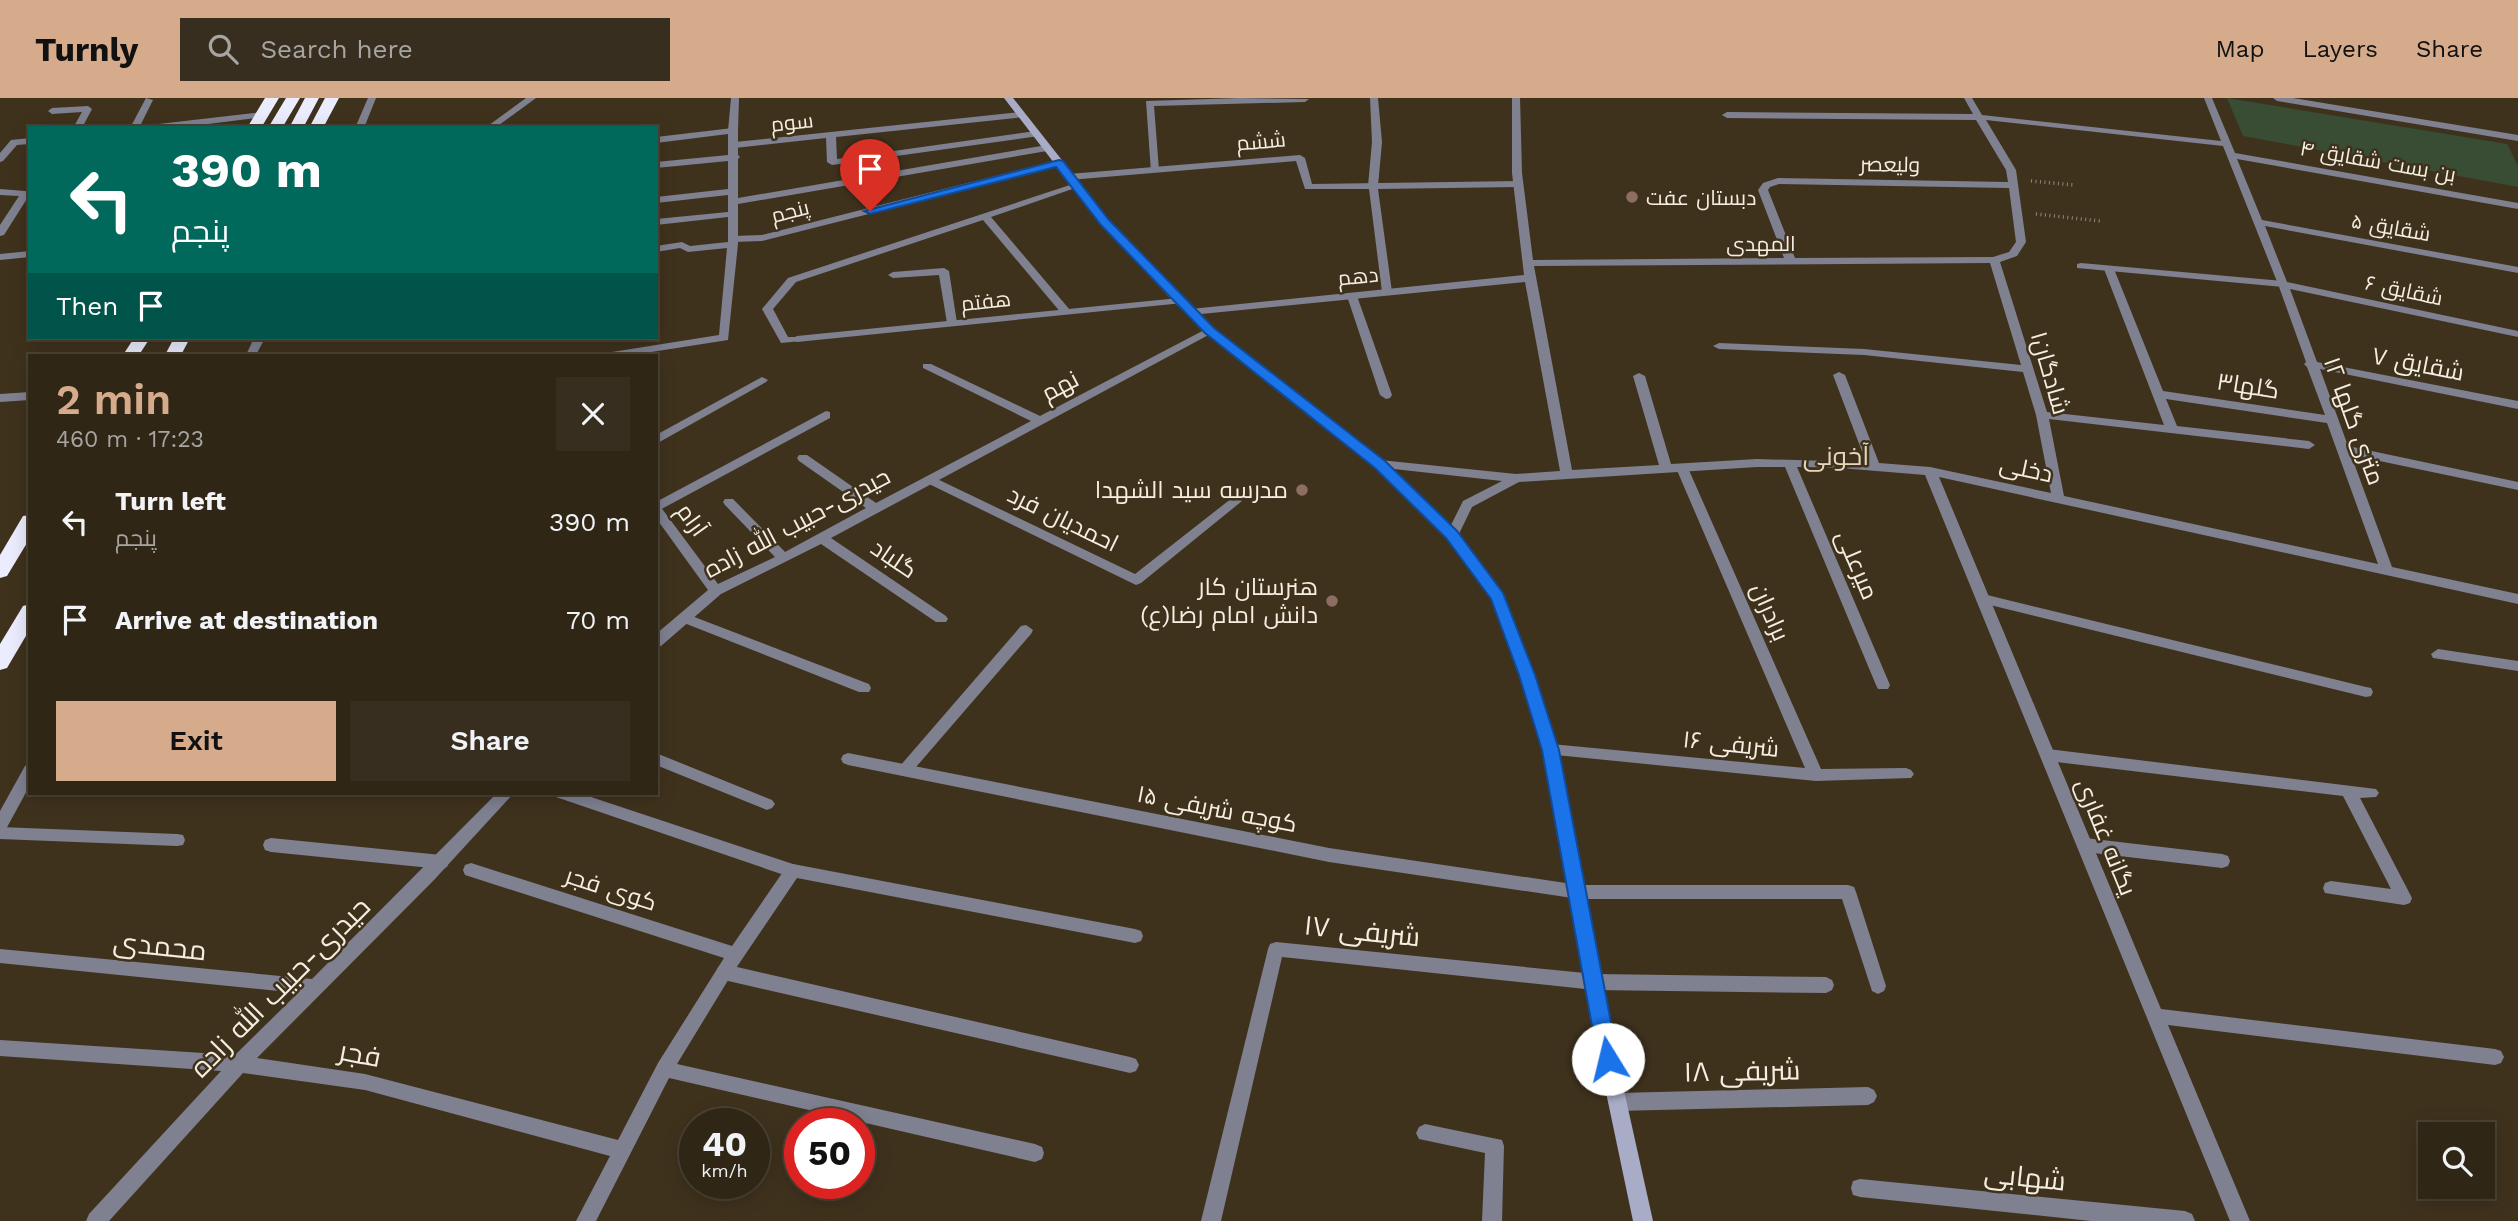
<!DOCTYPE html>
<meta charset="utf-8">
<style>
body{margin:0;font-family:"Work Sans",Cairo,sans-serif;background:#372e1f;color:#f1f3f6;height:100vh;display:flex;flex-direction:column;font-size:26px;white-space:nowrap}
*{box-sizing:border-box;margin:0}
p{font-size:23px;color:#a7a5a1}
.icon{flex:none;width:38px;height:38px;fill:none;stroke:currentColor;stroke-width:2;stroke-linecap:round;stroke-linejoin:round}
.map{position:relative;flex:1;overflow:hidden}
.sheet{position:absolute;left:28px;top:256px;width:630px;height:441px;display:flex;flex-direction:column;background:#2f2616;border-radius:0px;box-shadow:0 4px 18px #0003,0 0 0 2px #4a4335}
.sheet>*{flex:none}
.top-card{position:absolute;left:28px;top:28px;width:630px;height:214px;border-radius:0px;box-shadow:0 4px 18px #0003,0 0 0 2px #4a4335;background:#00695c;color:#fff;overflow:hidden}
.buttons{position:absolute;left:2418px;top:1024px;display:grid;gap:14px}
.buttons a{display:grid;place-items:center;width:77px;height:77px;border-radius:0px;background:#2f2616;box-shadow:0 4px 18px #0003,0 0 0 2px #4a4335;font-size:35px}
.speed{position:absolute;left:679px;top:1010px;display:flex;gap:14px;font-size:35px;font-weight:700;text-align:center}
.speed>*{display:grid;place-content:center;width:91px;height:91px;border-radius:50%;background:#2f2616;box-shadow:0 4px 18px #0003,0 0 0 2px #4a4335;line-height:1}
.speed small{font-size:18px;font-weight:400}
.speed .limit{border:10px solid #d22;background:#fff;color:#111}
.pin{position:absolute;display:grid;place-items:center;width:60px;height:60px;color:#fff;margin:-72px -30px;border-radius:50% 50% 50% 0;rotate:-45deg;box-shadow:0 0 7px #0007}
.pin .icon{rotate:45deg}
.me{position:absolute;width:77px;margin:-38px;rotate:351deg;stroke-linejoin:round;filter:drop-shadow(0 0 5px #0008)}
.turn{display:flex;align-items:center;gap:24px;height:147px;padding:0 28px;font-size:32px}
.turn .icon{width:91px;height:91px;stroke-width:2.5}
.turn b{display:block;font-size:49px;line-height:60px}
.then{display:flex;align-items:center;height:66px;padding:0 28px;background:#0003;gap:14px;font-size:26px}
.round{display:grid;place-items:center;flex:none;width:74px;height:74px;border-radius:0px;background:#372e1f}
.headline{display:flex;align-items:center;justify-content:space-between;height:119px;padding:0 28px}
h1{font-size:42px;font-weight:600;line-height:52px;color:#d6ab8b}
.button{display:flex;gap:14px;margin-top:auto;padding:14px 28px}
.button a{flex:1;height:80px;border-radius:0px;background:#d6ab8b;color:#111;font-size:28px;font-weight:600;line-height:80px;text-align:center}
.button a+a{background:#372e1f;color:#f1f3f6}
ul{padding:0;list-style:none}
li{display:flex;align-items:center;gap:21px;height:98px;padding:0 28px}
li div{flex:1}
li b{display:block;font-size:26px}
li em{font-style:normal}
header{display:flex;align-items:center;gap:42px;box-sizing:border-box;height:98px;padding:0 35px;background:#d6ab8b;color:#111}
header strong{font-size:33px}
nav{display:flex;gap:38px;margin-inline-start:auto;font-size:24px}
.search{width:490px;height:63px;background:#372e1f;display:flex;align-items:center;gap:18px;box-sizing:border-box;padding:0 24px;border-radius:0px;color:#a7a5a1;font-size:26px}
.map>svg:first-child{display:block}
</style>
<header>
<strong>Turnly</strong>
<div class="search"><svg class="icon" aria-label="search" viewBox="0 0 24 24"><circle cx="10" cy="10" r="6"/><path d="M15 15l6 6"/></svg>Search here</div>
<nav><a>Map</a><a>Layers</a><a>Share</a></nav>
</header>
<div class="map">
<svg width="2518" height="1123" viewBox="0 0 2518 1123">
<rect width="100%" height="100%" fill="#3f321d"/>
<!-- green -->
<polygon fill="#384d34" points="2227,0 2507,46 2518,68 2518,89 2243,38"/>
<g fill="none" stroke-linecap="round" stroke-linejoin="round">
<!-- path -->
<g stroke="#948978" stroke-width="3.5" stroke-dasharray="1 3.5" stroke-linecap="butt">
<polyline points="2031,83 2074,87"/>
<polyline points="2036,116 2100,123"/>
</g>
<!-- lane -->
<g fill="#7f8191" fill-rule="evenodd">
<polygon points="146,0 153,2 139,30 130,30"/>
<polygon points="88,8 92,11 82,30 73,30 82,14 52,16 48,13 52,10"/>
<polygon points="262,14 265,15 265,19 176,30 146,30 150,27"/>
<polygon points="733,30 738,33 738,57 740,59 738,61 738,100 1047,47 1052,50 1047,53 738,106 738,146 728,242 632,257 607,257 612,254 719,237 727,150 688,154 680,150 656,154 656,148 682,144 690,148 728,144 728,119 656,127 656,121 728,114 728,97 656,105 656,99 728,91 728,63 656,70 656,64 728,57 728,36 656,45 656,39"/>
<polygon points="30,40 30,46 17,47 3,63 0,64 0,55 11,42"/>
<polygon points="1300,57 1305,60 1312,86 1518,83 1523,86 1518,89 1378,91 1392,194 1387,197 1382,194 1369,91 1305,91 1296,63 1069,82 1064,79 1069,76"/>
<polygon points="1073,86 1081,88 991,119 1070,212 1070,216 1062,216 983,122 796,184 773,211 788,239 801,239 801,243 781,245 762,211 788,180"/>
<polygon points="0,91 25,93 30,96 4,137 0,138 0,127 19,98 0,97"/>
<polygon points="30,153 30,159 0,162 0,156"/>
<polygon points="2081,165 2283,183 2288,186 2283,189 2077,170 2077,166"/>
<polygon points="944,170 949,173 957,225 952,228 947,225 939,177 893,180 888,177 893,174"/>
<polygon points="1352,195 1357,198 1392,297 1390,300 1386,301 1380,297 1347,198"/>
<polygon points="762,279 768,282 766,284 656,346 656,337"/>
<polygon points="30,294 30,302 0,304 0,296"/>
<polygon points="826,313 830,314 830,320 656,414 656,404"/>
<polygon points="1682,366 1688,370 1821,671 1906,670 1911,672 1914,676 1911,680 1816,683 1546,656 1544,652 1546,648 1551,646 1805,670 1676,370"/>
<polygon points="931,378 1135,476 1232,400 1236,399 1242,403 1141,485 1136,487 927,385 925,382"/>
<polygon points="1983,496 2366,589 2371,590 2373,594 2371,598 2366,599 1978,504 1976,501 1978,498"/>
<polygon points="684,515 869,586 871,590 869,594 859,594 679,523 677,520 679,517"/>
<polygon points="1026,527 1033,532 1031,536 910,676 905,678 900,676 897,672 900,668 1021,528"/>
<polygon points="2438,551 2518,563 2518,573 2433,560 2431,556"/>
<polygon points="2048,651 2376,691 2379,695 2376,699 2360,700 2412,800 2410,805 2404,807 2325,795 2323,790 2325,785 2331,783 2391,791 2343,698 2048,663 2043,661 2041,657 2043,653"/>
<polygon points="656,655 772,702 775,706 772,710 767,712 656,667"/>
<polygon points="553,695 579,695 799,768 801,773 799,778 793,780 556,699"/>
<polygon points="0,729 177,736 183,737 185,742 183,747 177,748 0,741"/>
<polygon points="271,740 441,757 447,759 449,764 447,769 441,771 271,754 265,752 263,747 265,742"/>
<polygon points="2085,740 2222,756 2228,758 2230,763 2228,768 2222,770 2085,754 2079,752 2077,747 2079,742"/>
<polygon points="1579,787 1848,787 1854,789 1856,794 1886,888 1884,893 1878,896 1872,893 1842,801 1579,801 1573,799 1571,794 1573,789"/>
<polygon points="1276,844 1595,876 1826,879 1832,882 1834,887 1832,892 1826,895 1595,892 1282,859 1221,1123 1201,1123 1268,851 1270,846"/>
<polygon points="724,866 1130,959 1136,961 1139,967 1136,973 1130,975 724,882 718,879 716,874 718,869"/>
<polygon points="1425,1026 1502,1042 1504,1048 1502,1123 1482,1123 1485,1055 1419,1041 1416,1035 1419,1029"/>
</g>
<!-- street -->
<g fill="#7f8191" fill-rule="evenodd">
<polygon points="368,0 376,0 364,30 355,30"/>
<polygon points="526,0 536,0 495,30 485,30"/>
<polygon points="731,0 739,0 738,33 733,36 728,33"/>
<polygon points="1240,0 1309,1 1305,4 1154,8 1159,72 1151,74 1146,3"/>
<polygon points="1370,0 1378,0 1382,44 1378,88 1373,91 1368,88 1372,44"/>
<path d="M1512,0H1520L1522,75L1533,162L1784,160L1758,92L1763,85L1778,80L2008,84L2006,72L1976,22L1727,20L1722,17L1727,14L1973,16L1964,0H1972L1982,17L2221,43L2204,0H2212L2235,55L2518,105V111L2237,61L2262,122L2518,169V175L2265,128L2287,184L2518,233V239L2290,191L2317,264L2518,303V311L2320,271L2348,348L2518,384V392L2351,357L2392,469L2518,496V506L1939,379L2161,911L2495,951L2501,953L2504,959L2501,965L2495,967L2168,927L2250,1123H2230L1925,377L1840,370L1797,369L1890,587L1888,591H1878L1876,587L1785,369H1757L1519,384L1472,409L1457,440L1452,441L1446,437L1463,403L1502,383L1376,369L1374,366L1376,363L1380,362L1516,376L1560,373L1525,184L1191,217L1186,214L1191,211L1524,177L1512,75ZM1986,22L2223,48L2278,186L2306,264L2304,266L2307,269L2325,317L2163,293L2114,171L2109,168L2104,171L2164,327L2047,314L2000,164L2017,158L2026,144L2016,72ZM1779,86L2009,90L2016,144L2009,154L1993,159L1795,160L1768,92L1770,89ZM1990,165L2021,267L1864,251L1719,245L1713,248L1719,251L1864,257L2023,274L2036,317L2051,395L1930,369L1879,365L1845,277L1839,274L1833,277L1866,364L1757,361L1671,366L1645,278L1639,275L1633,278L1659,367L1572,372L1534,168ZM2166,301L2327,325L2378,466L2064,398L2049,321L2309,351L2315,347L2309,343L2177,328Z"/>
<polygon points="2273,0 2293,0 2518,37 2518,43 2277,3"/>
<polygon points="1021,14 1024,15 1024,19 836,39 837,61 1036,33 1039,34 1039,38 832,67 827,64 826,40 735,50 730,47 735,44"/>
<polygon points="1059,62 1064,65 1062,67 762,143 733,144 728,141 733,138 762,137"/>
<polygon points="1179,200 1183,201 1183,205 797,244 791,241 797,238"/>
<polygon points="1210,229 1214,230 1214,234 831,440 946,518 948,521 946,524 936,524 821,446 721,496 661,548 656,549 656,536 708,492 656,420 656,407 660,408 718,486 775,459 725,407 723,404 725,401 733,401 785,454 866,410 799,363 797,360 799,357 807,357 876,405 1031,323 923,270 923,266 931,266 1040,318"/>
<polygon points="254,240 265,240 256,257 246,257"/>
<polygon points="848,655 1329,750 1579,787 1585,789 1587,794 1585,799 1579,801 1329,764 848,667 843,665 841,661 843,657"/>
<polygon points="30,666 30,687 5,733 0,734 0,713 25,668"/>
<polygon points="497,695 514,695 434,782 257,960 365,976 618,1042 658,965 724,860 465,777 463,772 465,767 471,765 732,848 787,768 793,766 1135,831 1141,833 1143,838 1141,843 1135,845 797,780 730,879 677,966 1035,1046 1042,1049 1044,1055 1042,1061 1035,1064 669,980 596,1123 576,1123 610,1058 365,992 243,975 109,1123 86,1123 89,1116 221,973 0,958 0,942 235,957 298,895 0,865 0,851 312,881"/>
<polygon points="1868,989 1874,992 1877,998 1874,1004 1868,1007 1617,1013 1611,1010 1608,1004 1611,998 1617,995"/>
<polygon points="1860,1081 2185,1113 2192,1116 2195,1123 2091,1123 1860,1099 1853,1097 1851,1090 1853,1083"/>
</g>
<!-- secondary -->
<polygon fill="#a9acc6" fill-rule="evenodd" points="1004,0 1013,0 1109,122 1183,201 1214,230 1384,363 1457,434 1505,499 1534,577 1558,652 1617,961 1653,1123 1633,1123 1599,961 1544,652 1520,577 1492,500 1447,440 1376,369 1206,234 1175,205 1101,126"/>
<!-- highway -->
<g fill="#ebedfe" fill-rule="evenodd">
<polygon points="265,0 279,0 261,30 247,30"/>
<polygon points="286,0 300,0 282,30 268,30"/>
<polygon points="305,0 319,0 303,30 289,30"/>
<polygon points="325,0 339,0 323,30 309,30"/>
<polygon points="134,240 150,240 139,257 123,257"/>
<polygon points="174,240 190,240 181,257 165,257"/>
<polygon points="30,417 30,440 7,478 0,480 0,457 23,418"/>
<polygon points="30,506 30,531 7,570 0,572 0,546 23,508"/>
</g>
</g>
<!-- route -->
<polygon fill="#1a73e8" stroke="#114b97" stroke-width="2" points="1059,62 1063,63 1109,122 1214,230 1385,363 1457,433 1503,495 1535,577 1559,652 1618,961 1615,968 1608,971 1601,968 1598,961 1542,652 1519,577 1491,501 1446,440 1375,370 1205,235 1101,127 1056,69 870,116 864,113"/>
<!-- markers -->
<g fill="#8d6e63" stroke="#3f321d" stroke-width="2.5">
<circle cx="1632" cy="99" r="7"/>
<circle cx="1302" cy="392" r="7"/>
<circle cx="1332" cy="503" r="7"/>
</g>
<g text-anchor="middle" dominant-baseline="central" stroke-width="5" stroke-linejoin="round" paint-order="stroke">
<!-- far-street labels -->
<g font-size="21" fill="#f6eee1" stroke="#3f321d">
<text transform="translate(792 24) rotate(-6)">سوم</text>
<text transform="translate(1261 43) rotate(-5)">ششم</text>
<text transform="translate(2378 63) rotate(10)">بن بست شقایق ۴</text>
<text transform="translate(1890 66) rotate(1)">ولیعصر</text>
<text transform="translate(790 113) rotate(-14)">پنجم</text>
<text transform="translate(2391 129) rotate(10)">شقایق ۵</text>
<text x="1761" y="145">المهدی</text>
<text transform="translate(1358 178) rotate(-6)">دهم</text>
<text transform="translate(2404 192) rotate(12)">شقایق ۶</text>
<text transform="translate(986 203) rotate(-6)">هفتم</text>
</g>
<!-- far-poi labels -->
<g font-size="21" fill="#f6eee1" stroke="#3f321d" text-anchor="start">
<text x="1646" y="99">دبستان عفت</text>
</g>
<!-- street labels -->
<g font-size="24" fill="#f6eee1" stroke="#3f321d">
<text transform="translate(2418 266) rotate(11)">شقایق ۷</text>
<text transform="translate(2050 275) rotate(74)">شادگان۱</text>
<text transform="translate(1060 288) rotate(-28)">نهم</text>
<text transform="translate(2248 288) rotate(9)">گلها۳</text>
<text transform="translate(2354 323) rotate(70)">۱۲ متری گلها</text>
<text transform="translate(2026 371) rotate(12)">دخلی</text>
<text transform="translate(1063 421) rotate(26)">احمدیان فرد</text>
<text transform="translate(692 422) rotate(54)">آرام</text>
<text transform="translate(797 425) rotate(-28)">حیدری-حبیب الله زاده</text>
<text transform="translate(894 461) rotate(34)">گلباد</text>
<text transform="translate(1857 467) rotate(67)">میرعلی</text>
<text transform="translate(1770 514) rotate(66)">برادران</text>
<text transform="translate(1731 646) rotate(6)">شریفی ۱۶</text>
<text transform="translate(1217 711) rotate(11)">کوچه شریفی ۱۵</text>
<text transform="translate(2106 739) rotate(68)">یگانه غفاری</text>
<text transform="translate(611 791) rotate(18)">کوی فجر</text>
</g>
<!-- poi labels -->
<g font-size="24" fill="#f6eee1" stroke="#3f321d" text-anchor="end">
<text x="1288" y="392">مدرسه سید الشهدا</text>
<text x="1318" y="489">هنرستان کار<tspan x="1318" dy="28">دانش امام رضا(ع)</tspan></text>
</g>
<!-- neighbourhood labels -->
<g font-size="26" fill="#e6d6bc" stroke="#3f321d">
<text x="1836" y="358">آخونی</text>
</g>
<!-- near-street labels -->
<g font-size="28" fill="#f6eee1" stroke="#3f321d">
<text transform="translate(1362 833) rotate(6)">شریفی ۱۷</text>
<text transform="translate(160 848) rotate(6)">محمدی</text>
<text transform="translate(280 889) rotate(-45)">حیدری-حبیب الله زاده</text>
<text transform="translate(360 956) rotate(11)">فجر</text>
<text transform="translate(1742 973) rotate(-1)">شریفی ۱۸</text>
<text transform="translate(2025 1079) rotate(6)">شهابی</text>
</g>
</g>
</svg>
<div class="buttons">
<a><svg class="icon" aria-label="search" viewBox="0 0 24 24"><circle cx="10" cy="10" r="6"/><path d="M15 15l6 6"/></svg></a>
</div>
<div class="speed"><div>40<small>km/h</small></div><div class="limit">50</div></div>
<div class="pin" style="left:870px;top:113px;background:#d93025"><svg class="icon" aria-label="arrive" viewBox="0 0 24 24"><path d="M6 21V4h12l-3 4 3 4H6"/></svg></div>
<svg class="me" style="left:1608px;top:961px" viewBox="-20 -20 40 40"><circle r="19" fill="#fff"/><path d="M0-13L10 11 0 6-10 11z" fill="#1a73e8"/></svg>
<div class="top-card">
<div class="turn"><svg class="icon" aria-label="left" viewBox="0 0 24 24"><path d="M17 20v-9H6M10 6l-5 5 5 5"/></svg><div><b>390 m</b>پنجم</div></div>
<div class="then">Then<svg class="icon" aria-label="arrive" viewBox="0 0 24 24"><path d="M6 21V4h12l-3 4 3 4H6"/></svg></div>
</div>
<section class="sheet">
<div class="headline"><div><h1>2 min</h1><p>460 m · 17:23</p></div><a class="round"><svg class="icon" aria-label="close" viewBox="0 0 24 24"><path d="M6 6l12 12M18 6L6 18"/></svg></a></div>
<ul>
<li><svg class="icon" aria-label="left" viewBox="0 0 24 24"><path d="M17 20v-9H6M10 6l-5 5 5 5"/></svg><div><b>Turn left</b><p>پنجم</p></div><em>390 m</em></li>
<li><svg class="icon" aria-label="arrive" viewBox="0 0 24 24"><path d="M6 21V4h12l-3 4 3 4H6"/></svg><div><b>Arrive at destination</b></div><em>70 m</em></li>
</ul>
<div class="button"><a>Exit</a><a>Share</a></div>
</section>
</div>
